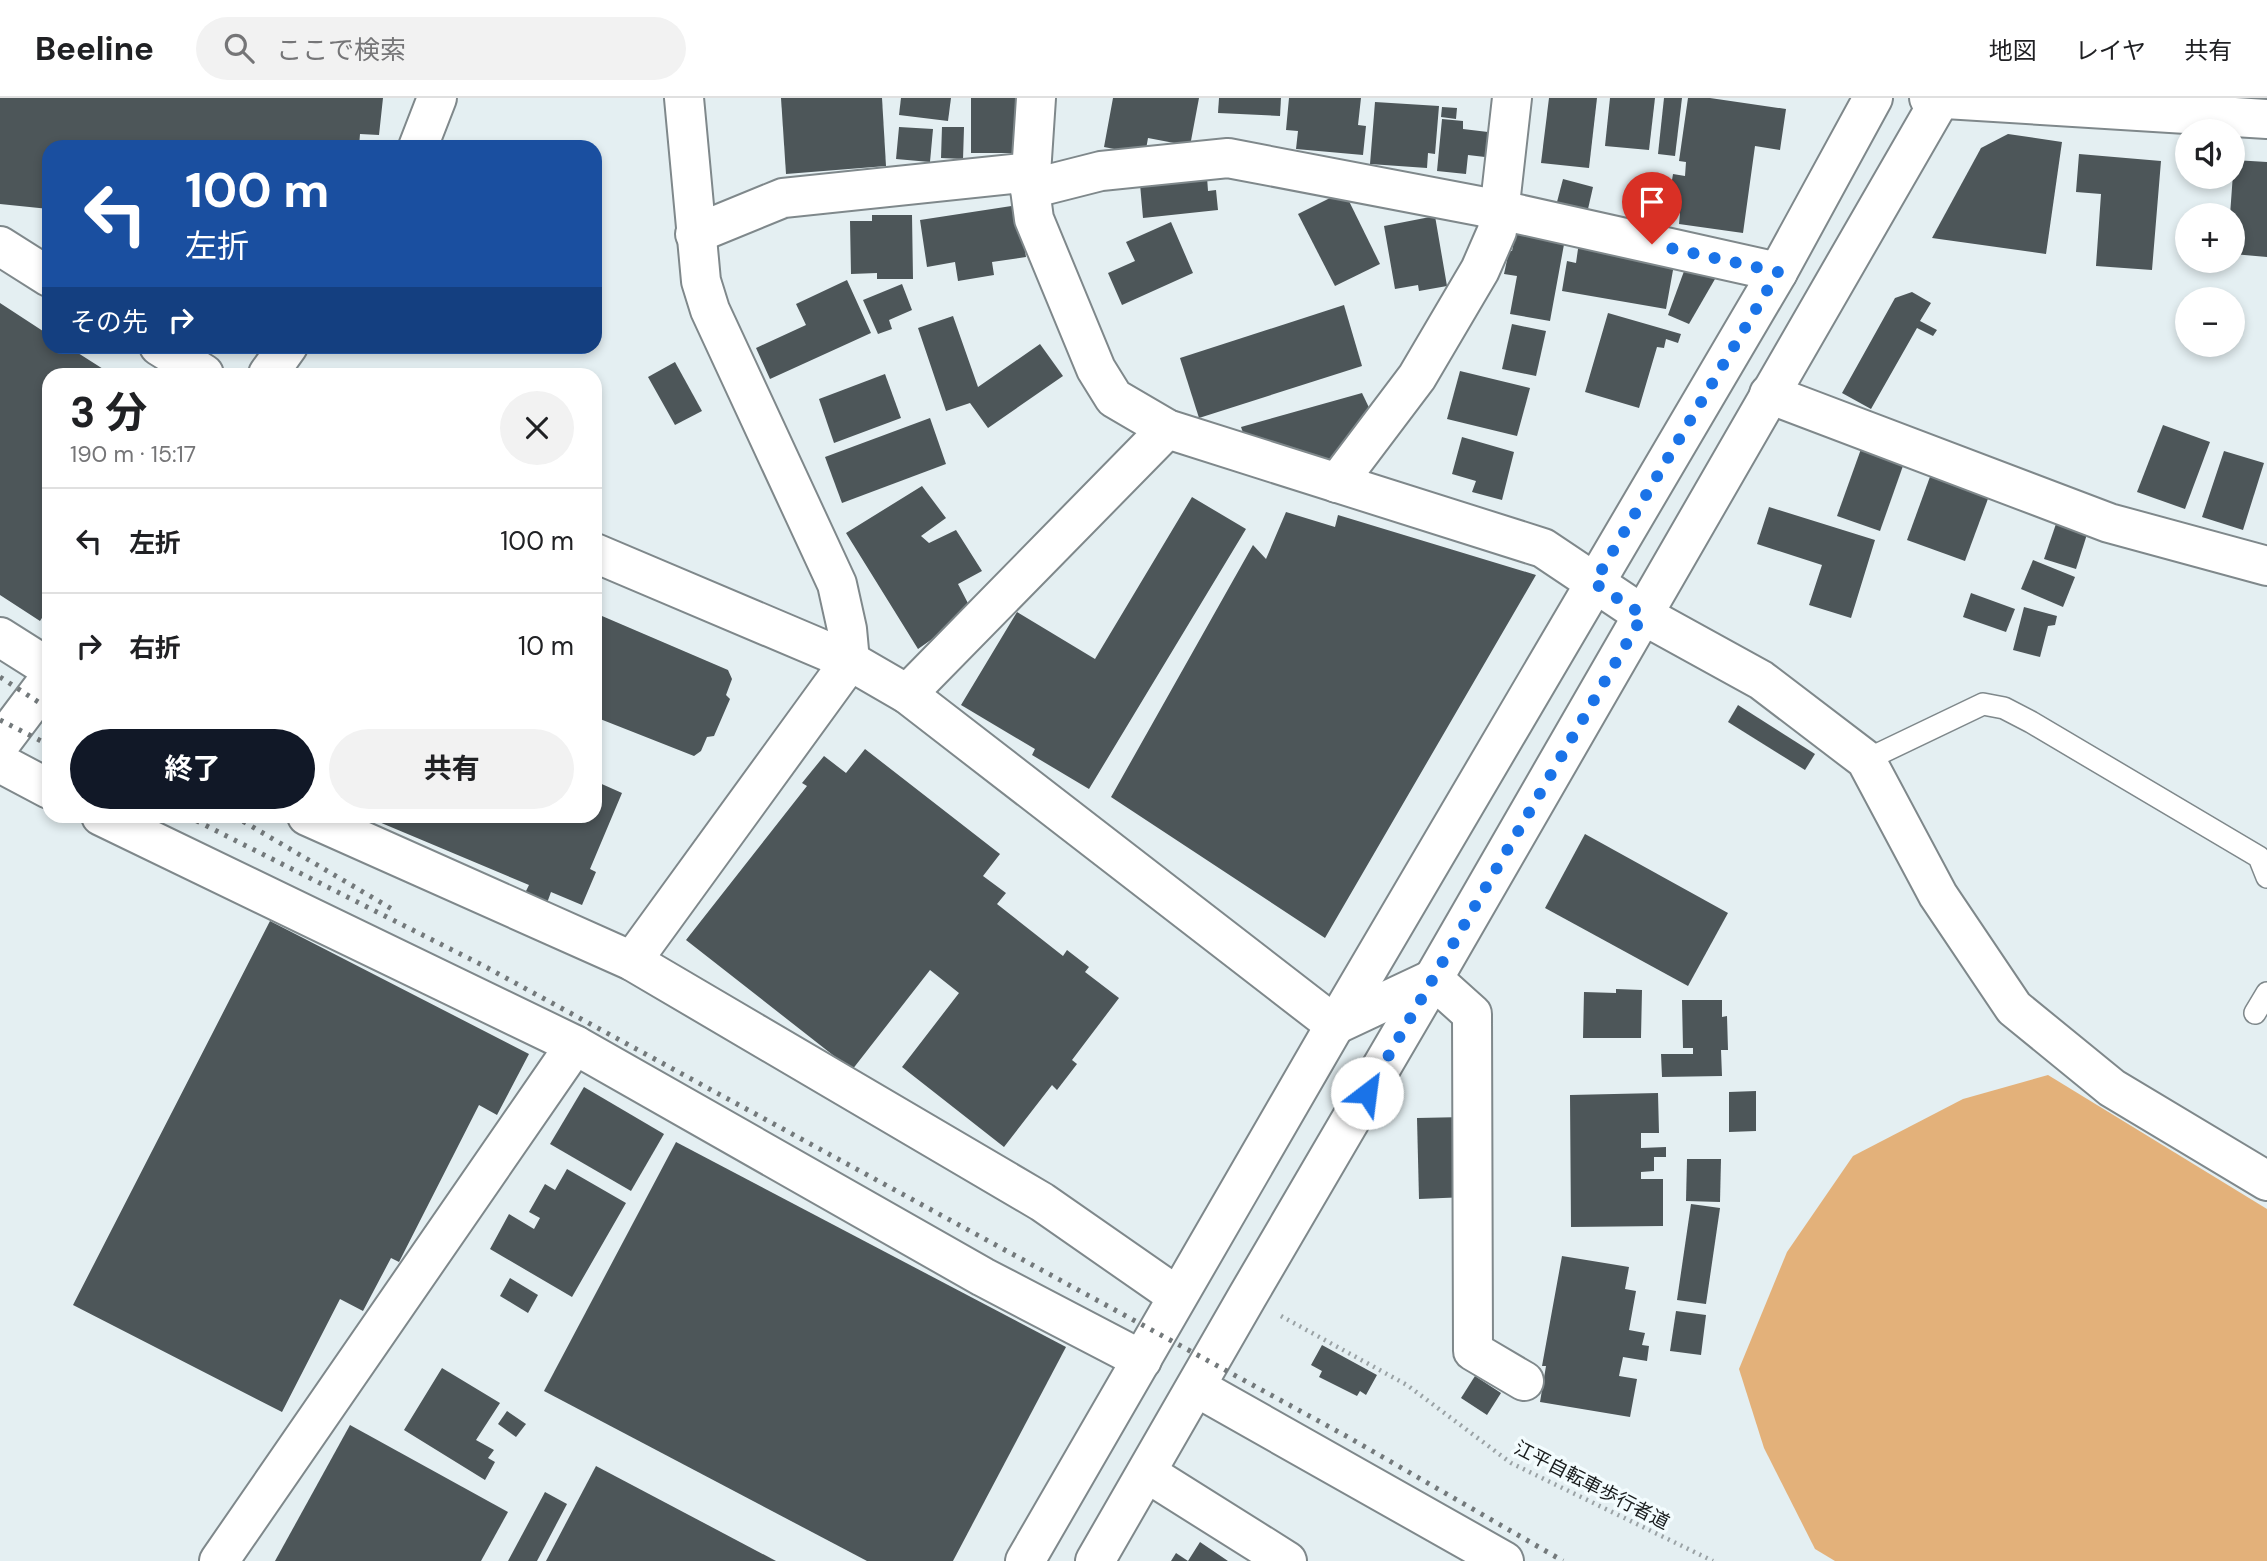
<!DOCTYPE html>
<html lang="ja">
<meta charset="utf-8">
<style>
body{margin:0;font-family:"DM Sans","Noto Sans JP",sans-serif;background:#f2f2f2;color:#202124;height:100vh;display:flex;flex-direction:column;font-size:26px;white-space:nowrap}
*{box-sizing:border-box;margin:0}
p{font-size:23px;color:#757577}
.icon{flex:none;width:38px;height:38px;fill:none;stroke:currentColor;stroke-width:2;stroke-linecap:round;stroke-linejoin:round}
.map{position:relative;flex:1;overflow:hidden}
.details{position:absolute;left:42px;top:270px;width:560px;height:455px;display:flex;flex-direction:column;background:#fff;border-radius:21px;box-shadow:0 4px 10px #0003}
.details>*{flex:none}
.banner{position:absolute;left:42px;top:42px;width:560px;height:214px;border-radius:21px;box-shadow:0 4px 10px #0003;background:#1a4fa0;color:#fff;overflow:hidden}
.tools{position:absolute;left:2175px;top:21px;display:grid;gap:14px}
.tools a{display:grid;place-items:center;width:70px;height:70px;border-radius:50%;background:#fff;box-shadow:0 4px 10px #0003;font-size:35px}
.pin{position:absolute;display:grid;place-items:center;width:60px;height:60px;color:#fff;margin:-72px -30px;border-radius:50% 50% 50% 0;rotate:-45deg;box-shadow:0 0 7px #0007}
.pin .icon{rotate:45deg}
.me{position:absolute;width:77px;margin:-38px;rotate:30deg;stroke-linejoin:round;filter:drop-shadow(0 0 5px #0008)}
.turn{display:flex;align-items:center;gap:24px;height:147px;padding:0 28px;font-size:32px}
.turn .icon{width:91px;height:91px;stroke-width:2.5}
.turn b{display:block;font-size:49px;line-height:60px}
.then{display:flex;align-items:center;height:66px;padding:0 28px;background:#0003;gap:14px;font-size:26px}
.round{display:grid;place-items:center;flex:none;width:74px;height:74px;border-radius:37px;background:#f2f2f2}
.summary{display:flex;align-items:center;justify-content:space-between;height:119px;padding:0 28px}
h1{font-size:42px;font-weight:700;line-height:52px}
.action{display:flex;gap:14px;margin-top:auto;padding:14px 28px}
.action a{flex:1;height:80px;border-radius:42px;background:#111827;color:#fff;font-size:28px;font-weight:700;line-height:80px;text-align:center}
.action a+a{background:#f2f2f2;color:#202124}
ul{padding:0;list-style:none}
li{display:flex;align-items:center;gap:21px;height:105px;padding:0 28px;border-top:2px solid #e0e0e0}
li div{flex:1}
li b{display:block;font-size:26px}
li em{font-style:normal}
header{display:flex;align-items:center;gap:42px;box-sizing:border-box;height:98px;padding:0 35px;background:#fff;border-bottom:2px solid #e0e0e0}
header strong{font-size:33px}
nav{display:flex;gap:38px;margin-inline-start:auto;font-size:24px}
.search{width:490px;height:63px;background:#f2f2f2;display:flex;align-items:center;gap:18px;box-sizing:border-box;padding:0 24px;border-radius:38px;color:#757577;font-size:26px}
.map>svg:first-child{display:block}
</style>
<header>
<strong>Beeline</strong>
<div class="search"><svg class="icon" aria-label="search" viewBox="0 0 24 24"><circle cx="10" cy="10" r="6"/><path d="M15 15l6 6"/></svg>ここで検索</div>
<nav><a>地図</a><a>レイヤ</a><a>共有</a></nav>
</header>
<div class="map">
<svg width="2267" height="1463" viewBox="0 0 2267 1463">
<rect width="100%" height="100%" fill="#e4eff2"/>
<!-- green -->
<polygon fill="#e3b17a" points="2048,977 2267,1111 2267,1463 1835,1463 1815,1451 1764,1350 1739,1271 1787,1154 1853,1058 1963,1001"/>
<!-- building -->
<g fill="#4d5659">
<polygon points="0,0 383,0 379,37 360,36 359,49 49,49 49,111 0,106"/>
<polygon points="781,0 882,0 886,68 786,76"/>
<polygon points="901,0 951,0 948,23 899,17"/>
<rect x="971" y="0" width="45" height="55"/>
<polygon points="1113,0 1199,0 1190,48 1148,40 1145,57 1104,49"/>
<polygon points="1219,0 1281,0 1280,18 1218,15"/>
<polygon points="1289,0 1361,0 1358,27 1366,28 1363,57 1296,51 1298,33 1286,32"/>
<polygon points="1549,0 1597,0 1589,70 1541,65"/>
<polygon points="1610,0 1655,0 1649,52 1605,48"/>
<polygon points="1664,0 1682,0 1675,58 1658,56"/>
<polygon points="1688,0 1710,0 1786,11 1780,52 1755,48 1743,135 1679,126 1680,115 1667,113 1673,76 1685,78 1686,64 1679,63"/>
<polygon points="1375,4 1439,8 1435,56 1428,55 1427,70 1370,66"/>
<polygon points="1442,9 1457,10 1456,21 1441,19"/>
<polygon points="1442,21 1463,23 1463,31 1488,34 1485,59 1468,57 1466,76 1437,73"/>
<polygon points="899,29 933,31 930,64 896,61"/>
<polygon points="942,29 964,29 963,61 941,60"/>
<polygon points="2008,36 2062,44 2046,156 1932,140 1981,50"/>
<polygon points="2079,56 2161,63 2152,172 2096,168 2101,96 2076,94"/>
<polygon points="2234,62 2267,64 2267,159 2233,156 2233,117 2230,117"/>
<polygon points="1207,79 1208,93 1216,92 1218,112 1143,120 1140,86"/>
<polygon points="1563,81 1593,89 1588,111 1557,104"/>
<polygon points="1344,93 1380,166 1335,188 1298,116"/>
<polygon points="1018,107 1026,159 992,164 994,177 958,183 955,164 927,169 920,122"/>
<polygon points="872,117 912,117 913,181 877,181 877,175 851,176 850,123 872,123"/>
<polygon points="1435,118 1447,188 1419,193 1418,187 1395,191 1384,128"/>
<polygon points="1171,124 1193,175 1122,207 1108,175 1135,163 1126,144"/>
<polygon points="1516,133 1565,141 1550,223 1510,216 1517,178 1504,176 1509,153 1512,153"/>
<polygon points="1579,144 1675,161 1666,211 1562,193 1567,163 1576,165"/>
<polygon points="1687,165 1711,168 1715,181 1689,226 1668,217"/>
<polygon points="847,182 871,235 770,281 756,250 806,227 796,206"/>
<polygon points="902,186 912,212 889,222 892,231 878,236 863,202"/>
<polygon points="1912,194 1931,205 1920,223 1937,232 1933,238 1917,230 1871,311 1842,295 1895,200"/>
<polygon points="0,205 49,237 49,248 67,248 111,276 49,276 49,509 40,523 0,497"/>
<polygon points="1344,207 1362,268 1199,320 1180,260"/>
<polygon points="1608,215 1681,236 1678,245 1666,241 1664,250 1657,249 1639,310 1585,294"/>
<polygon points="953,218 978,289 1040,246 1063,278 988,330 970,305 946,313 918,230"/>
<polygon points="1512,226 1546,233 1536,278 1502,271"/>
<polygon points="675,264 702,313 675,327 648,279"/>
<polygon points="1460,273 1530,290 1517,338 1447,321"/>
<polygon points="885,276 901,320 834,345 819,301"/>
<polygon points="1362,295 1375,322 1339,363 1269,355 1247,346 1241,329"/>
<polygon points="930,320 946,366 842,405 825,359"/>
<polygon points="2163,327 2210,344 2185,411 2137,394"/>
<polygon points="1462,339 1514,354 1502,402 1472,394 1476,383 1452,376"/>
<polygon points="1861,351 1904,365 1880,433 1837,418"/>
<polygon points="2224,353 2264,365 2243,432 2202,419"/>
<polygon points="1931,376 1989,398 1965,463 1907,442"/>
<polygon points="922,388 946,420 921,438 929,445 956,432 982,473 958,486 972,513 918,551 846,435"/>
<polygon points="1192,399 1246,431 1089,691 1032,657 1035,651 961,607 1017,514 1095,561"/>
<polygon points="1769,409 1875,442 1851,520 1809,507 1822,467 1757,446"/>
<polygon points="1286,414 1335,429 1338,417 1536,477 1325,840 1111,699 1253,447 1266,461"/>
<polygon points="2058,420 2089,430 2076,471 2044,461"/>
<polygon points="2033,462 2075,479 2063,509 2021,491"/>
<polygon points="1971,495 2015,511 2006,534 1963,519"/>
<polygon points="2024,509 2057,518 2055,527 2048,528 2040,559 2013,552"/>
<polygon points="595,515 728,572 732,581 726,597 730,601 714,638 707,639 701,653 694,658 595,619"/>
<polygon points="1738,607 1815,656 1805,672 1728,624"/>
<polygon points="865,651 1000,756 983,778 1006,795 997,806 1063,858 1067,852 1089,869 1085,874 1119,900 1072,962 1077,966 1057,992 1052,987 1004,1049 902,969 959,895 930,872 852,972 686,842 807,688 802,685 824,658 846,675"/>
<polygon points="595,683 622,695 590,771 596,774 582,807 551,794 547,805 525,795 529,787 379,724 381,718 595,718"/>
<polygon points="1585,736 1728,815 1688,888 1545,810"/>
<polygon points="270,823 529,956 497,1017 479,1007 399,1164 391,1160 363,1213 340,1201 282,1314 73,1207"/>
<polygon points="1616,891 1642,892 1641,940 1583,940 1584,894 1616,895"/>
<polygon points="1682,902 1722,902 1722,919 1727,918 1728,952 1721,952 1722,978 1662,979 1661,956 1693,956 1693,950 1683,950"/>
<polygon points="584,989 664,1036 631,1093 550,1046"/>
<polygon points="1756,993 1756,1033 1729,1034 1729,994"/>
<polygon points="1658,995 1659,1035 1641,1035 1641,1050 1666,1049 1666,1059 1654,1059 1654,1073 1641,1074 1641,1081 1663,1081 1663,1128 1571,1129 1570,997"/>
<polygon points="1465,1019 1467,1099 1419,1101 1417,1020"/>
<polygon points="676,1044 1066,1249 953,1463 867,1463 544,1293"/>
<polygon points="1687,1061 1721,1061 1720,1104 1686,1103"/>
<polygon points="567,1071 626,1105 572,1199 490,1151 509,1116 534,1131 540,1120 529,1114 545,1086 555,1092"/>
<polygon points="1691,1106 1720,1110 1706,1206 1677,1202"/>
<polygon points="1562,1158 1629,1169 1625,1191 1636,1193 1629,1232 1645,1235 1642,1247 1649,1248 1647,1263 1623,1259 1619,1278 1637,1281 1630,1319 1540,1304 1546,1268 1542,1268"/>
<polygon points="510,1180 538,1197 528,1215 500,1198"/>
<polygon points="1676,1213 1706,1217 1701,1257 1670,1253"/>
<polygon points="1322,1247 1377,1277 1366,1297 1360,1293 1357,1298 1319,1279 1322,1273 1311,1267"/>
<polygon points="442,1270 500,1305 476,1342 494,1352 488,1360 495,1364 485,1382 404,1332"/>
<polygon points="1475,1278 1501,1295 1487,1317 1461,1300"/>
<polygon points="507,1313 526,1326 516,1339 498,1326"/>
<polygon points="350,1327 508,1414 481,1463 275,1463"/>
<polygon points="596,1368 776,1463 546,1463"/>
<polygon points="545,1394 567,1406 537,1463 508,1463"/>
<polygon points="1200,1444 1228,1463 1171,1463 1176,1455 1188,1463"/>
</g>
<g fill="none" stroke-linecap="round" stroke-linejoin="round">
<defs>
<g id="service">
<polyline points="1866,662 1983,606 2004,610 2031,624 2259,759 2267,779"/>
<polyline points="2255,915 2267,895"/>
</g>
<g id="minor">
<polyline points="1036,0 1030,91 1034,121 1096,271 1114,300 1167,331 1543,450 1643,517"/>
<polyline points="1030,91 1101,73 1228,60 1500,112 1778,174"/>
<polyline points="695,136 783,100 1032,74"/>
<polyline points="1769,296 2109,425 2267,468"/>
<polyline points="1337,385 1417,279 1480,172 1497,133 1512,0"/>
<polyline points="0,539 49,570"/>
<polyline points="907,596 1167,331"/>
<polyline points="0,665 49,691"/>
<polyline points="101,718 575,947 983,1179 1142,1262"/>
<polyline points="307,718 632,863 1042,1104 1177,1198"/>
<polyline points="632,863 850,563 847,531 837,486 710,212 701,183 684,0"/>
<polyline points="1335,927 1433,881 1472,916 1473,1253 1524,1283"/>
<polyline points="1196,1289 1504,1463"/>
<polyline points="1147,1375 1287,1463"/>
<polyline points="219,1463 575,947"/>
</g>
<g id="tertiary">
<polyline points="1929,0 2267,21"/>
<polyline points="418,49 437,0"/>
<polyline points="0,148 49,179"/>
<polyline points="159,248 204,276"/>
<polyline points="268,276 288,248"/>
<polyline points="595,455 850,563 907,596 1335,927"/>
<polyline points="1643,517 1761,582 1866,662 1938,797 2014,910 2112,990 2267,1083"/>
<polyline points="0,646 49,581"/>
<polyline points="1025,1463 1335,927 1778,174 1873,0"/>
<polyline points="1095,1463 1247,1199 1433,881 1941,0"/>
</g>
</defs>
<!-- service casing -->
<use href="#service" stroke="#7f888b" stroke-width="24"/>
<!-- minor casing -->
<use href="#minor" stroke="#7f888b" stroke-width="42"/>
<!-- tertiary casing -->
<use href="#tertiary" stroke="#7f888b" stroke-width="42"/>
<!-- path -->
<polyline stroke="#9aa2a5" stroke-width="4.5" stroke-dasharray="2 5" stroke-linecap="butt" points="1281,1218 1407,1287 1511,1365 1713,1463"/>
<!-- service -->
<use href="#service" stroke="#fff" stroke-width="21"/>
<!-- minor -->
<use href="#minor" stroke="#fff" stroke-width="38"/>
<!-- tertiary -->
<use href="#tertiary" stroke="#fff" stroke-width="38"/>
<!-- rail -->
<g stroke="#73797b" stroke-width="5" stroke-dasharray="3.5 7" stroke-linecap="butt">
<polyline points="0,579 49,611"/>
<polyline points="0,622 49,647"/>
<polyline points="187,718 484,868 1348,1339 1563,1463"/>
<polyline points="234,718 392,811"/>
</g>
</g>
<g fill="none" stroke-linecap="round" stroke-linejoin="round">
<!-- route -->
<polyline stroke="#1a73e8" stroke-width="12" stroke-dasharray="0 21.6" points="1367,995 1643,517 1594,485 1778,174 1652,146"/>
</g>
<g text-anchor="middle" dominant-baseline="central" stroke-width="7" stroke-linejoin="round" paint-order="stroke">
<!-- street labels -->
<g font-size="19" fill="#181b1c" stroke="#f3fcfe">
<text transform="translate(1592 1387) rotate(27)">江平自転車歩行者道</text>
</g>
</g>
</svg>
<div class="tools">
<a><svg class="icon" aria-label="sound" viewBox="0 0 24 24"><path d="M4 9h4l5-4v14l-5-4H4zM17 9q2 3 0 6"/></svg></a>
<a>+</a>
<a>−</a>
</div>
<div class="pin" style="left:1652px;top:146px;background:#d93025"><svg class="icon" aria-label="arrive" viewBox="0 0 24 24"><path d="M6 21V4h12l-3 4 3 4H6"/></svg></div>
<svg class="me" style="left:1367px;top:995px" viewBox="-20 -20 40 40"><circle r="19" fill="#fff"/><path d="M0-13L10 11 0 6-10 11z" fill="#1a73e8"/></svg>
<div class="banner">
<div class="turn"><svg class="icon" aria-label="left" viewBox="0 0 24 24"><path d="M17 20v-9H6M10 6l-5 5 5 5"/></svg><div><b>100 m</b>左折</div></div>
<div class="then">その先<svg class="icon" aria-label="right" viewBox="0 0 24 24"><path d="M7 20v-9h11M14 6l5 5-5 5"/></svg></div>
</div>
<section class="details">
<div class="summary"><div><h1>3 分</h1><p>190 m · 15:17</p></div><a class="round"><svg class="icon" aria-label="close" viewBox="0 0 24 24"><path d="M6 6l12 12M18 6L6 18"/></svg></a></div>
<ul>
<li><svg class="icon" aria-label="left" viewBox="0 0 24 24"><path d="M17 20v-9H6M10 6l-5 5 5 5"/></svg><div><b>左折</b></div><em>100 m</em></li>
<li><svg class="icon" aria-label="right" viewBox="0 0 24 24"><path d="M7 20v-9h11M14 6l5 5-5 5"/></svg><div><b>右折</b></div><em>10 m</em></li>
</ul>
<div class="action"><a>終了</a><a>共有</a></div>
</section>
</div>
